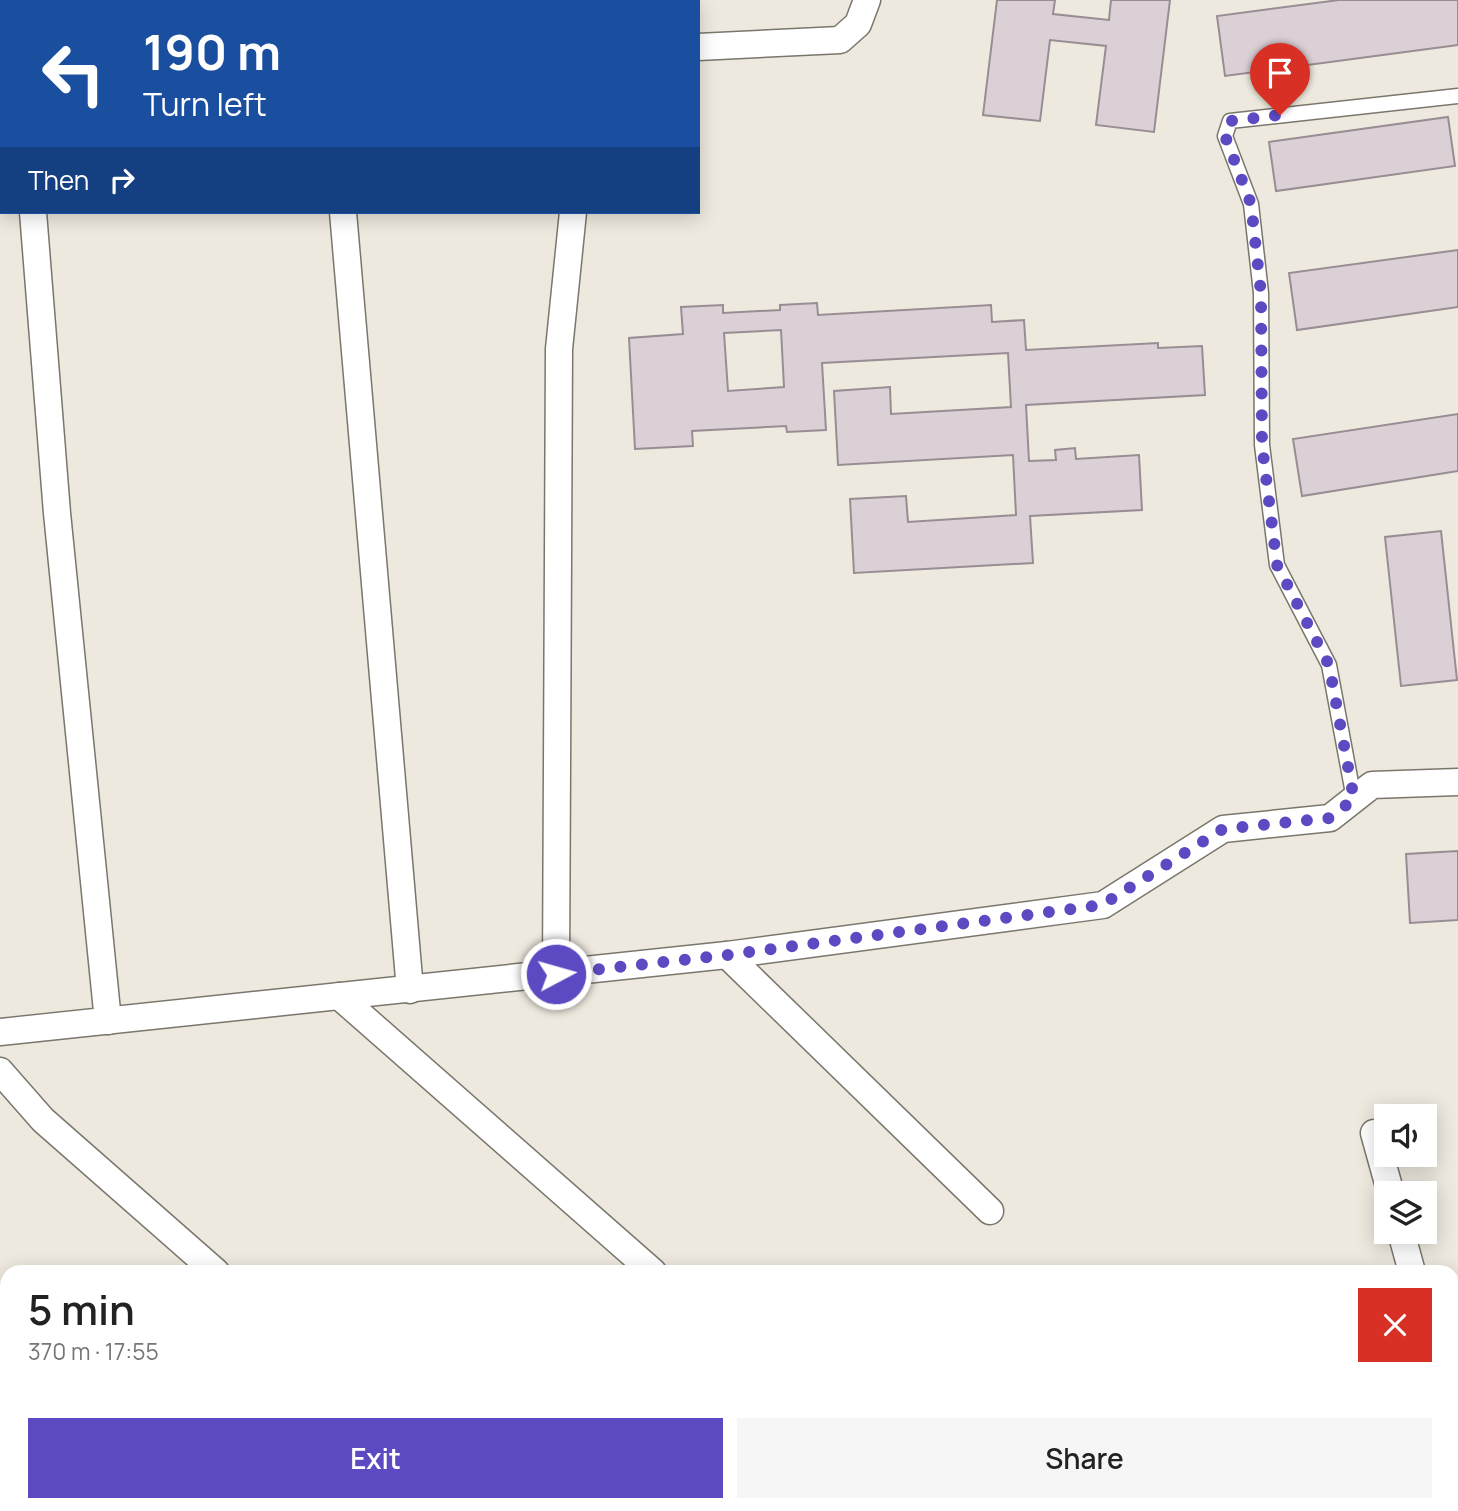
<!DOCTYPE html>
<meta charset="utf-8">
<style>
body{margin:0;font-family:Manrope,sans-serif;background:#f6f6f6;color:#222;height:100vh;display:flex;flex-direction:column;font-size:26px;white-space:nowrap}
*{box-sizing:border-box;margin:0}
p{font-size:23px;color:#767676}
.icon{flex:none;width:38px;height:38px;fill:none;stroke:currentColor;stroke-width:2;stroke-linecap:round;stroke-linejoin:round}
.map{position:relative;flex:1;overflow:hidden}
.sheet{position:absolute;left:0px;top:1265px;width:1460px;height:247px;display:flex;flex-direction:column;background:#fff;border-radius:21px 21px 0 0;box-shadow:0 4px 18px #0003}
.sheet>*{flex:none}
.top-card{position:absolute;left:0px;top:0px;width:700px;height:214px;box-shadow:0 4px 18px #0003;background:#1a4fa0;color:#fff;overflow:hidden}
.buttons{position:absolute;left:1374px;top:1104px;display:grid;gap:14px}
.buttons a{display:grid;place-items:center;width:63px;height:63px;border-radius:0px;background:#fff;box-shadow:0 4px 18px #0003;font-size:35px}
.pin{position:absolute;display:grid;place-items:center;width:60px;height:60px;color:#fff;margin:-72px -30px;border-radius:50% 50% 50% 0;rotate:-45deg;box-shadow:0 0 7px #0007}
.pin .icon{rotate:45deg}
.me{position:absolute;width:77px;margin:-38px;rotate:84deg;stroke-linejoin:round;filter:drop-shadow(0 0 5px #0008)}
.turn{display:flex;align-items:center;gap:24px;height:147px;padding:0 28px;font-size:32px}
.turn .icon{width:91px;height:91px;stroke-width:2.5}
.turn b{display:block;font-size:49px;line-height:60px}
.then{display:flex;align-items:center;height:66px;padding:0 28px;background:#0003;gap:14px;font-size:26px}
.round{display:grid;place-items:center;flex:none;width:74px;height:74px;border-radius:0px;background:#f6f6f6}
.overview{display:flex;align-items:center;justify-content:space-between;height:119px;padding:0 28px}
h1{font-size:42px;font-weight:600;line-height:52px}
.cta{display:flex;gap:14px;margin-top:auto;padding:14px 28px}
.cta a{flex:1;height:80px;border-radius:0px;background:#5c4ac2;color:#fff;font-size:28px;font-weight:600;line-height:80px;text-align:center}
.cta a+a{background:#f6f6f6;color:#222}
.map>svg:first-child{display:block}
</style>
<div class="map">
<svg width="1458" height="1511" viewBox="0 0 1458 1511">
<rect width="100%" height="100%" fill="#eee9de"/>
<!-- building -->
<g fill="#dbd0d6" stroke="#978d93" stroke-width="2" fill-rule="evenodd">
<polygon points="997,0 1055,0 1053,14 1109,20 1111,0 1170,0 1154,132 1096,125 1106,46 1050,40 1040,121 983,115"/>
<polygon points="1339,0 1458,0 1458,45 1225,76 1217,16"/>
<polygon points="1448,117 1455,166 1276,191 1269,142"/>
<polygon points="1458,250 1458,307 1297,330 1289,273"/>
<path d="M817,303L818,315L991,305L992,322L1024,320L1026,350L1158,343V348L1202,346L1205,395L1026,405L1029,461L1056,460L1055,450L1075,448L1076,459L1139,455L1142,510L1030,516L1033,563L854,573L850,499L906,496L908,522L1016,515L1013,455L838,465L834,391L890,387L891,414L1011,407L1008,353L822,363L826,430L787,432L786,426L692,431L693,446L635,449L629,338L683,334L681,307L723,305V313L780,310V305ZM781,330L784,387L728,391L724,333Z"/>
<polygon points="1458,414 1458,471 1302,496 1293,439"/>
<polygon points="1441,531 1457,680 1401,686 1385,537"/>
<polygon points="1458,851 1458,920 1410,923 1406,854"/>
<polygon points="0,1326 7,1333 7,1416 0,1409"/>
<polygon points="123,1505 189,1505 196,1511 118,1511"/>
</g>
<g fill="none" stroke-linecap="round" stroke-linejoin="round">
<defs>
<polyline id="lane" points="1354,799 1329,665 1277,565 1262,445 1261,293 1251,204 1225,136 1230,121 1458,96"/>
<g id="street">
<polyline points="16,0 16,2"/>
<polyline points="325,0 325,2"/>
<polyline points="593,2 593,0"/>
<polyline points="0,28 2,28"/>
<polyline points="698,47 840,40 858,24 867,0"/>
<polyline points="33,212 57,513 108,1021"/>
<polyline points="343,212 410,990"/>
<polyline points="727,955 990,1211"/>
<polyline points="556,974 559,349 573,212"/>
<polyline points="339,996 653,1272"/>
<polyline points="0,1032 727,955 1103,905 1223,829 1330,818 1372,785 1458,782"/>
<polyline points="0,1071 43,1120 216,1272"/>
<polyline points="1374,1133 1391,1194"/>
<polyline points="1401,1232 1412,1272"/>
<polyline points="1452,1418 1458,1417"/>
<polyline points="482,1505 488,1511"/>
<polyline points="918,1505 925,1511"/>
<polyline points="1341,1505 1348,1511"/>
<polyline points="1224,1511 1230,1505"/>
</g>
</defs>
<!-- lane casing -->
<use href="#lane" stroke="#7a766c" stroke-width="17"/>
<!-- street casing -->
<use href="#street" stroke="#7a766c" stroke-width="29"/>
<!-- lane -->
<use href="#lane" stroke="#fff" stroke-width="14"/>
<!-- street -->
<use href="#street" stroke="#fff" stroke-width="26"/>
</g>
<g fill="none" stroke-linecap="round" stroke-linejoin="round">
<!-- route -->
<polyline stroke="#5c4ac2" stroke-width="12" stroke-dasharray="0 21.6" points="556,974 727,955 1102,905 1223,829 1330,818 1354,799 1329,665 1277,565 1262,445 1261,293 1251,204 1225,136 1230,121 1280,115"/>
</g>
</svg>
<div class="buttons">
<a><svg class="icon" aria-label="sound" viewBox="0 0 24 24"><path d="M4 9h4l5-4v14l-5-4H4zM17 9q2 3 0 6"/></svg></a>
<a><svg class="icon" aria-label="layers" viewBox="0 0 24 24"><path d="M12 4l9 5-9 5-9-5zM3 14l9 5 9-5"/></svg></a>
</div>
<div class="pin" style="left:1280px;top:115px;background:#d93025"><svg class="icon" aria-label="arrive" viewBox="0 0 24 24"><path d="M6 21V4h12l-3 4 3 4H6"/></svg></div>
<svg class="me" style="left:556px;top:974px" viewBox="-20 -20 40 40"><circle r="17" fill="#5c4ac2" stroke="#fff" stroke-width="3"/><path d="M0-11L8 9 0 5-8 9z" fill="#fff"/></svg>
<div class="top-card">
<div class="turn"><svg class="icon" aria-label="left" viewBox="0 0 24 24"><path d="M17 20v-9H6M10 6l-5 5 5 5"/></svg><div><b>190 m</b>Turn left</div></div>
<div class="then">Then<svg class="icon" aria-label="right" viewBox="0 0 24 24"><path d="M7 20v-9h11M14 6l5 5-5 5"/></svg></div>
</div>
<section class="sheet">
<div class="overview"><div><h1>5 min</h1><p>370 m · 17:55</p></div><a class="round" style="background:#d93025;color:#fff"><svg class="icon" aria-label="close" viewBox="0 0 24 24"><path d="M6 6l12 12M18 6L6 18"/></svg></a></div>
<div class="cta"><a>Exit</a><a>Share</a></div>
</section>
</div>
